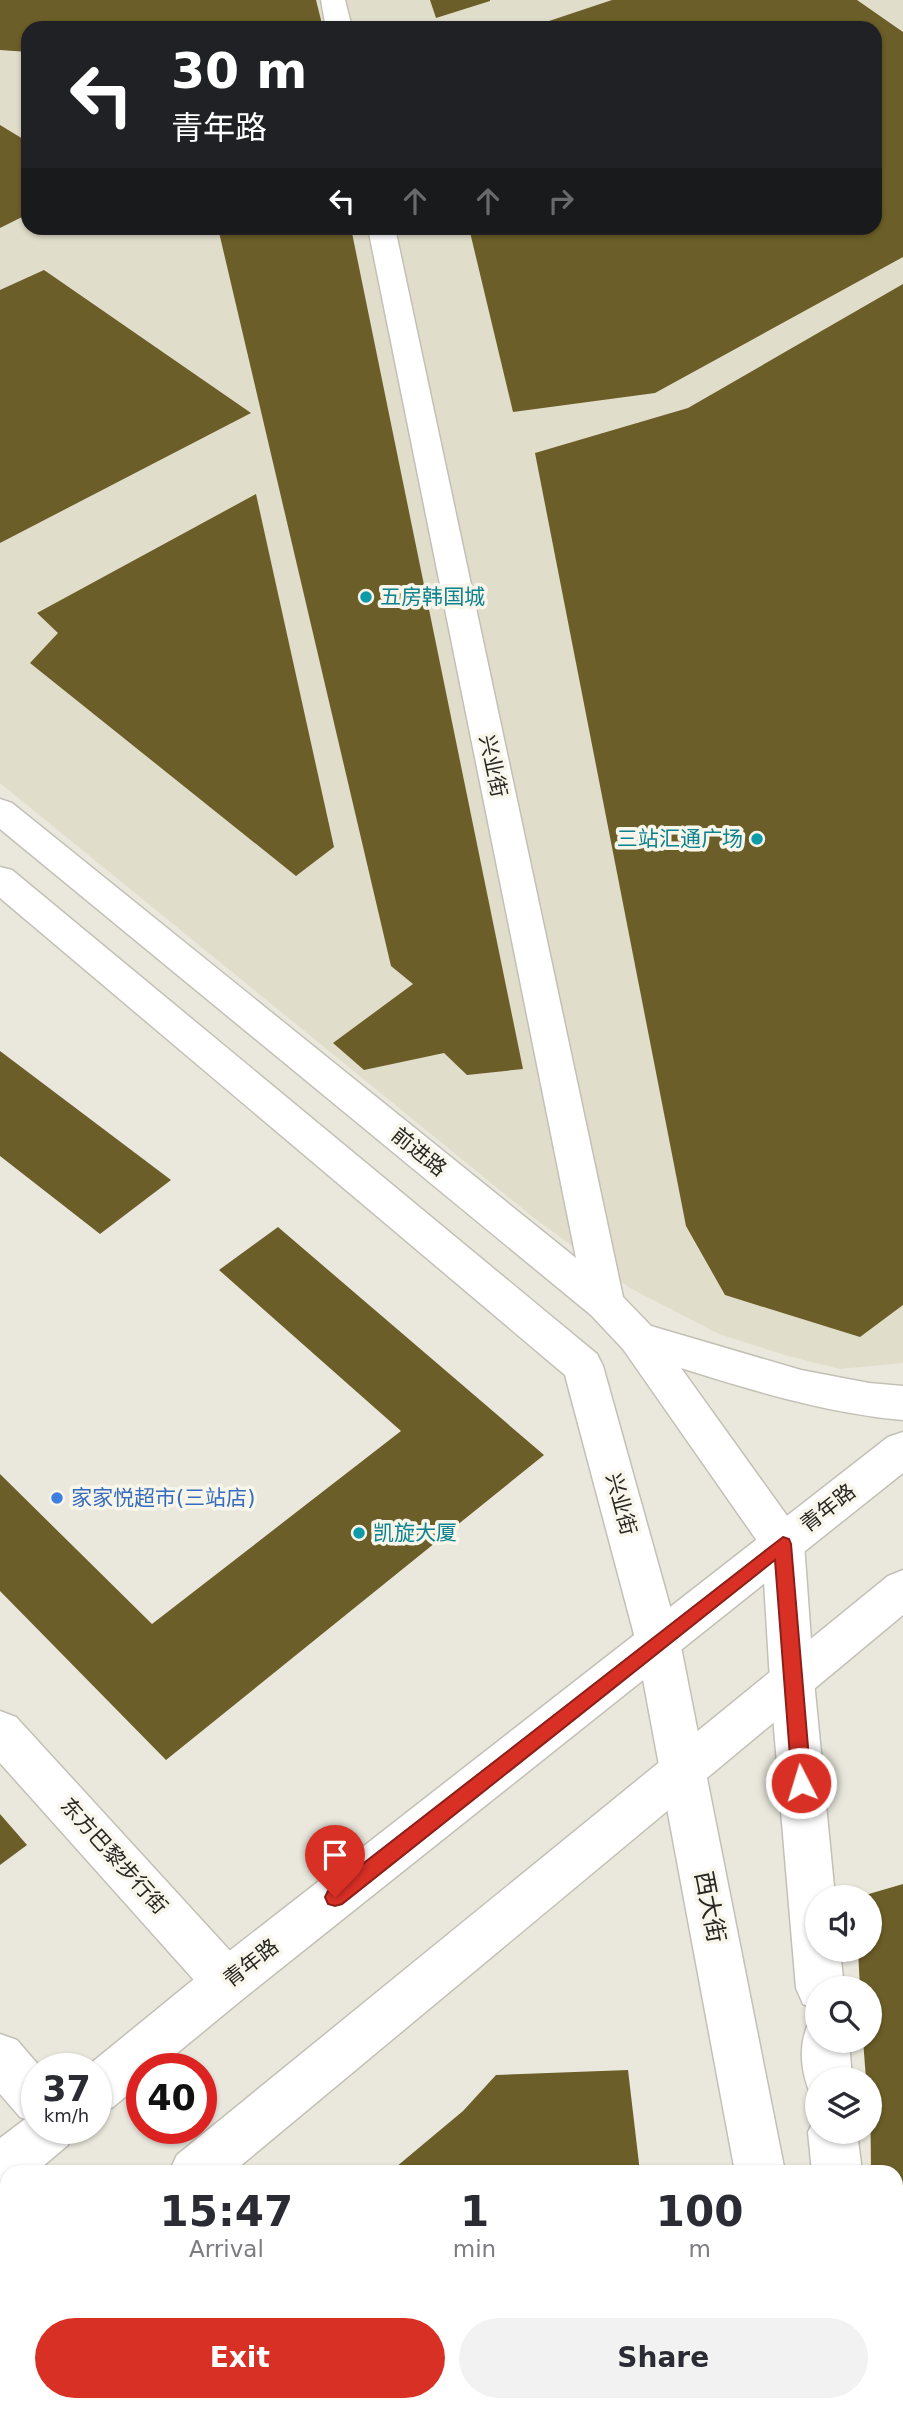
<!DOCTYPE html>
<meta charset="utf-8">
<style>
body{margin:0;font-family:"DejaVu Sans","Noto Sans SC",sans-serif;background:#f2f2f3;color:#2b2b33;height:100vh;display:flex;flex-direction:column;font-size:26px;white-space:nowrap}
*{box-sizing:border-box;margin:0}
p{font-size:23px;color:#7c7c81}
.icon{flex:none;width:38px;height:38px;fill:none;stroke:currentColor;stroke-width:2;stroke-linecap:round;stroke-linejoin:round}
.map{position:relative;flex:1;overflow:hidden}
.drawer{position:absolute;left:0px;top:2165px;width:903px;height:247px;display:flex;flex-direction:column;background:#fff;border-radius:21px 21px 0 0;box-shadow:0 2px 5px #0004}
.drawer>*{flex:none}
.hud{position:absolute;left:21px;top:21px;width:861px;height:214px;border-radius:21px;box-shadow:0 2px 5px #0004;background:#202124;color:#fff;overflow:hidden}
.tools{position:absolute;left:805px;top:1885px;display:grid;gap:14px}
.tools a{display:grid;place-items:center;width:77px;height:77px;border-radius:50%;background:#fff;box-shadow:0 2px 5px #0004;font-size:35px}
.speed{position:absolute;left:21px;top:2053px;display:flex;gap:14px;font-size:35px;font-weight:700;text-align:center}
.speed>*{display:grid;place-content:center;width:91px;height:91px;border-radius:50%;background:#fff;box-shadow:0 2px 5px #0004;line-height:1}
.speed small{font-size:18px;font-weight:400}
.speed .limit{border:10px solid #d22;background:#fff;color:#111}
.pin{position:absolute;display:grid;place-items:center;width:60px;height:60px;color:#fff;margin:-72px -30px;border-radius:50% 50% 50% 0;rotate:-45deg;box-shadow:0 0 7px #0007}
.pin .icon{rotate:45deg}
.me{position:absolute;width:77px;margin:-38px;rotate:355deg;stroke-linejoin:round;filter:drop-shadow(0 0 5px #0008)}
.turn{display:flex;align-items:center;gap:24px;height:147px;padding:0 35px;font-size:32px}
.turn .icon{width:91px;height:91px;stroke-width:2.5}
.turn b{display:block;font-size:49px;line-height:60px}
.lanes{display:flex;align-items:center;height:66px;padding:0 35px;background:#0003;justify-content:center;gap:35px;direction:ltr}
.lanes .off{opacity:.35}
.eta{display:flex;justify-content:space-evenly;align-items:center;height:119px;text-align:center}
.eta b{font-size:42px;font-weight:600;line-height:49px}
.action{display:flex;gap:14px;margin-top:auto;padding:14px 35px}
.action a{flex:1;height:80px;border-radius:42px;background:#d93025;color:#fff;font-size:28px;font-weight:600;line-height:80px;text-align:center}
.action a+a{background:#f2f2f3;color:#2b2b33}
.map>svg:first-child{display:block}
</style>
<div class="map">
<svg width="903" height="2410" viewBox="0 0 903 2410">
<rect width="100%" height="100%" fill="#eae8dd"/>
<!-- built -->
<path fill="#e1ddcb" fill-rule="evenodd" d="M0,0H903V1363L840,1369L788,1356L719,1334L630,1288L534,1218L0,783ZM28,28H875V228H28Z"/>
<!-- building -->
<g fill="#6c5e28">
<polygon points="0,0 316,0 323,28 28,28 28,52 0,50"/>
<polygon points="430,0 490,0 490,1 436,18"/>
<polygon points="612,0 857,0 903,32 903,257 655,393 513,412 469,228 875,228 875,28 528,28"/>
<polygon points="0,125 28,142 28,214 0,228"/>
<polygon points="218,228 351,228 523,1069 467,1075 444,1053 364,1070 333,1043 413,984 391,966"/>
<polygon points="44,270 251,413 0,543 0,290"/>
<polygon points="903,284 903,1305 860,1337 725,1295 686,1226 535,453 688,408"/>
<polygon points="256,494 334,847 296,876 30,663 58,633 37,613"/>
<polygon points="0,1051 171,1180 100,1234 0,1156"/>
<polygon points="278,1227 544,1455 166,1760 0,1591 0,1474 152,1624 401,1431 219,1270"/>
<polygon points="0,1814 27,1845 0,1865"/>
<polygon points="903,1884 903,2410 890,2410 889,2404 896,2404 896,2172 871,2172 870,2079 866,2079 863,2040 870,2040 870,1988 860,1988 858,1950 870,1950 870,1897 862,1896"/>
<polygon points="628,2070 640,2172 390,2172 463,2111 496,2075"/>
<polygon points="587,2404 669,2404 669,2410 588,2410"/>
</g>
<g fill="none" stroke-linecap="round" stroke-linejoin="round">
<defs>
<g id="minor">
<polygon points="321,0 345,0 352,28 326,28"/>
<path d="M368,228H395L623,1297L651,1326L801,1370L869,1383L903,1386V1420C826,1413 754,1391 681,1368L798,1531L804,1544L814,1681L835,1897H817V1950H840L844,1988H817V2010L803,2004L796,1988L770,1681L762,1548L623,1349L591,1315L0,829V799L12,803L576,1258Z"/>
<polygon points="0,867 12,870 597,1354 603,1366 680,1642 785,2172 735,2172 636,1642 565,1375 0,898"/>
<polygon points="0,1711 16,1717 244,1966 251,1982 244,1998 227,2005 210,1998 0,1763"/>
<path d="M817,2020V2040H849L852,2079H817V2098L811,2096C801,2072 798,2047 808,2024Z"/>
<polygon points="0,2034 17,2040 41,2068 37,2068 37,2124 20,2117 0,2094"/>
<polygon points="817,2114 817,2132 857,2132 862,2172 812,2172 808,2132"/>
<polygon points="416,2404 470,2404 472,2410 418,2410"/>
<polygon points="778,2404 830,2404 831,2410 779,2410"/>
<polygon points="832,2404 884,2404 885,2410 833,2410"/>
</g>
<g id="major">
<polygon points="903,1432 903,1473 244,1998 159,2068 142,2068 142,2083 113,2107 96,2114 96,2068 85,2068 210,1966 888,1437"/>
<polygon points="903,1570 903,1615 233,2172 169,2172 177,2155 888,1576"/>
<polygon points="37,2110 37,2128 75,2128 68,2145 36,2172 7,2172 7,2192 0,2195 0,2138"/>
<polygon points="7,2301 7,2356 0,2359 0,2304"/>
</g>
</defs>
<!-- minor casing -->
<use href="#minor" stroke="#c3c0b6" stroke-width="3"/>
<!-- major casing -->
<use href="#major" stroke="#c3c0b6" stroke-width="3"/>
<!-- minor -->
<use href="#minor" fill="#fff" fill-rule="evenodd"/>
<!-- major -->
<use href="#major" fill="#fff" fill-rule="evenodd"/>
</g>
<!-- route -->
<polygon fill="#d93025" stroke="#8d1f18" stroke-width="2" points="783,1537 789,1539 791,1544 811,1783 808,1789 801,1792 795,1789 792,1783 775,1560 342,1904 335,1906 328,1904 325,1897 328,1891"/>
<!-- markers -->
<g fill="#0f9aa8" stroke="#f8f5ea" stroke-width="2.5">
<circle cx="366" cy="597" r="7"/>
<circle cx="757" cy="839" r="7"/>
<circle cx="359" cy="1533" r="7"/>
</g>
<circle fill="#3f7fe0" stroke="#f8f5ea" stroke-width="2.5" cx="57" cy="1498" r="7"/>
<g text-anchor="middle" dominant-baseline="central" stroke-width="7" stroke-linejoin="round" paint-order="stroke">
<!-- culture labels -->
<g font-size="21" fill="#0d838f" stroke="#f8f5ea" text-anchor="start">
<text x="380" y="597">五房韩国城</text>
<text x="743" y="839" text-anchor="end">三站汇通广场</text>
<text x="373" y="1533">凯旋大厦</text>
</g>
<!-- street labels -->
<g font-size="21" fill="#272622" stroke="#f8f5ea">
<text transform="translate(493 766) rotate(78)">兴业街</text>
<text transform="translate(419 1152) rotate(39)">前进路</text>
<text transform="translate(621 1504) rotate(75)">兴业街</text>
<text transform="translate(828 1508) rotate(-38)">青年路</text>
<text transform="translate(114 1856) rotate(48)">东方巴黎步行街</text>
<text transform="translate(251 1963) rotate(-38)">青年路</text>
</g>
<!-- shop labels -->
<g font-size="21" fill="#366cbe" stroke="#f8f5ea" text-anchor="start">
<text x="71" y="1498">家家悦超市(三站店)</text>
</g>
<!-- near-street labels -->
<g font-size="24" fill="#272622" stroke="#f8f5ea">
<text transform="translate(710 1907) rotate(79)">西大街</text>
</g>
</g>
</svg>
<div class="tools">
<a><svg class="icon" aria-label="sound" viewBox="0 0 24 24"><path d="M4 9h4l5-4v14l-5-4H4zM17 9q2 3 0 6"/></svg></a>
<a><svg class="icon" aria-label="search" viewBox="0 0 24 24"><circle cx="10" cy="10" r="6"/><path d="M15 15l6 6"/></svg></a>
<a><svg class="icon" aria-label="layers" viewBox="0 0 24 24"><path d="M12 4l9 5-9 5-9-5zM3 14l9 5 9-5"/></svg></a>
</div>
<div class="speed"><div>37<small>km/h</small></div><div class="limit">40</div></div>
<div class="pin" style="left:335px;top:1897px;background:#d93025"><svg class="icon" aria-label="arrive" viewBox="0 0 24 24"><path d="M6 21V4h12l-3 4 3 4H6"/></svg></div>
<svg class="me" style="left:801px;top:1783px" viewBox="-20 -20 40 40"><circle r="17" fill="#d93025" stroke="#fff" stroke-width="3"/><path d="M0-11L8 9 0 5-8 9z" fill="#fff"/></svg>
<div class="hud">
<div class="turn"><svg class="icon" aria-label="left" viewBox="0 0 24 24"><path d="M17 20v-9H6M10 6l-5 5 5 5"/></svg><div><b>30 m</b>青年路</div></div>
<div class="lanes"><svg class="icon" aria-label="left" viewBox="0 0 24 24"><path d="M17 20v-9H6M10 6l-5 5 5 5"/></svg><svg class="icon off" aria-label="ahead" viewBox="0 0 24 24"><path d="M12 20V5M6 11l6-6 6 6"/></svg><svg class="icon off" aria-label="ahead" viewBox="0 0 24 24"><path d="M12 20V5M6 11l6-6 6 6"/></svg><svg class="icon off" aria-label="right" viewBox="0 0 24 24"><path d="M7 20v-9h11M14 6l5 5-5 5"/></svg></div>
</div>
<section class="drawer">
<div class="eta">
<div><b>15:47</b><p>Arrival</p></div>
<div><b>1</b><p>min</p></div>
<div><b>100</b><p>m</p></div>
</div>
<div class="action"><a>Exit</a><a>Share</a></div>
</section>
</div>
